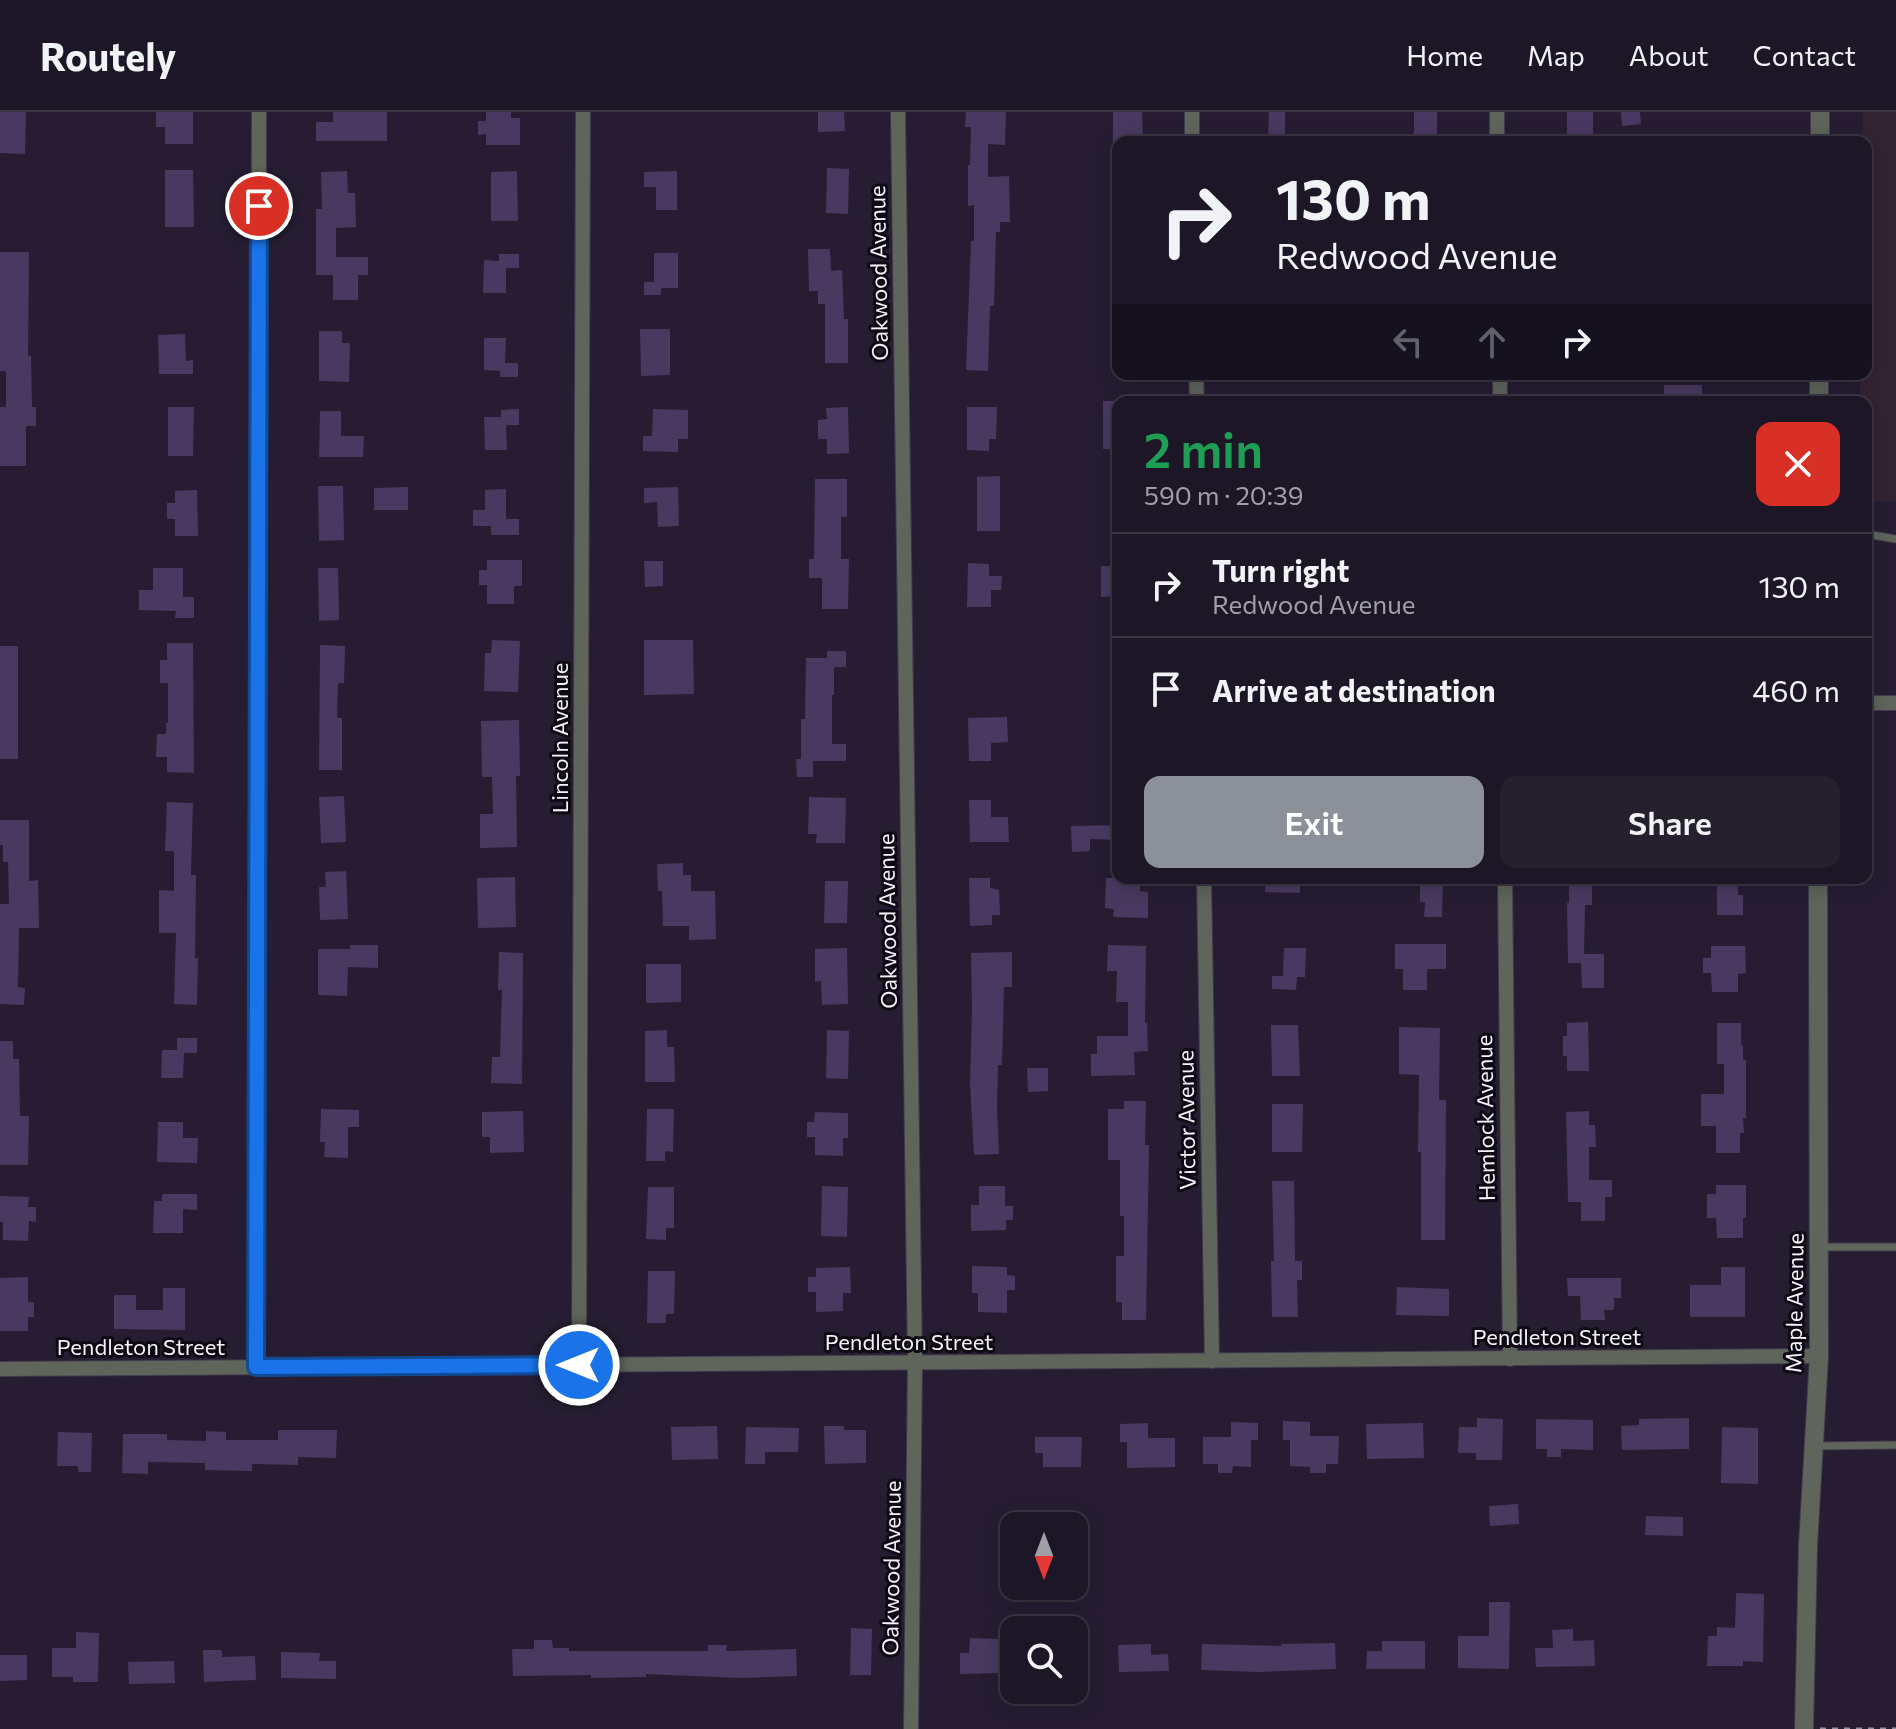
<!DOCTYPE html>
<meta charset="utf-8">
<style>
body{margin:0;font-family:Commissioner,sans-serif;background:#251f2e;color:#f1f3f6;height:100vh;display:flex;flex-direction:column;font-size:30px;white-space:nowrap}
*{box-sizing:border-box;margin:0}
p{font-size:26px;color:#a09fa7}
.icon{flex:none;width:44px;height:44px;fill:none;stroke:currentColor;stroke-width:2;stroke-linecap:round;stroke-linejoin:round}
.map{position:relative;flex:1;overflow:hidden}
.side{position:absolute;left:1112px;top:284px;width:760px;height:488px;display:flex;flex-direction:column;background:#1c1626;border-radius:16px;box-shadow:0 4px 20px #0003,0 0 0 2px #3a3543}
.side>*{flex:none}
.hud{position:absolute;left:1112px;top:24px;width:760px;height:244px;border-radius:16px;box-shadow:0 4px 20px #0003,0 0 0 2px #3a3543;background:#1c1626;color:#f1f3f6;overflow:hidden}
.needle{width:52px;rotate:180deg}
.controls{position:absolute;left:1000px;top:1400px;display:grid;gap:16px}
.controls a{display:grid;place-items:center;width:88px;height:88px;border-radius:16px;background:#1c1626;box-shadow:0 4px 20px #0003,0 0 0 2px #3a3543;font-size:40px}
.pin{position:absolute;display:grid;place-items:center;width:68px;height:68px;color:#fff;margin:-34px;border:4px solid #fff;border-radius:50%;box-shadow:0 2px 8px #0007}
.me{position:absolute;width:88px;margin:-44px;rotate:270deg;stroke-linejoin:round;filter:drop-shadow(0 0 6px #0008)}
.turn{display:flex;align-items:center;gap:28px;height:168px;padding:0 32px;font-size:36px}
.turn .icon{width:104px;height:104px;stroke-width:2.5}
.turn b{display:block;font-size:56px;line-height:68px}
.lanes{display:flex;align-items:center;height:76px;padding:0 32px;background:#0003;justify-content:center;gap:40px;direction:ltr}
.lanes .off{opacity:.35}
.round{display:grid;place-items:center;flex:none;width:84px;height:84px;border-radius:16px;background:#251f2e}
.head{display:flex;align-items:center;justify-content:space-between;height:136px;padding:0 32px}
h1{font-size:48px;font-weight:600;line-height:60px;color:#1e9e55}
.action{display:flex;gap:16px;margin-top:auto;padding:16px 32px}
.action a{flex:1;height:92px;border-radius:16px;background:#8c9099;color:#fff;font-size:32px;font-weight:600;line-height:92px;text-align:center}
.action a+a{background:#251f2e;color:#f1f3f6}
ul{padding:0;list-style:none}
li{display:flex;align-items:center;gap:24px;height:104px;padding:0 32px;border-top:2px solid #3a3543}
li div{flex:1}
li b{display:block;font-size:30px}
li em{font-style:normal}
header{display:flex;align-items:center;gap:48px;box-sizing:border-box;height:112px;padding:0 40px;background:#1c1626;border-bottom:2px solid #3a3543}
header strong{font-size:38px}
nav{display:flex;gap:44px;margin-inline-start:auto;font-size:28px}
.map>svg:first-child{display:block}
</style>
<header>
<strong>Routely</strong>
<nav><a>Home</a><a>Map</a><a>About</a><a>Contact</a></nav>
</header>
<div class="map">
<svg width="1896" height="1617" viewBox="0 0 1896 1617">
<rect width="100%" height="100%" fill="#261d33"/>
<!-- education -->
<polygon fill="#322431" points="1863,0 1896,0 1896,389 1866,389 1866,290 1860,290 1860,262 1866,262 1866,30 1862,30"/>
<!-- building -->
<g fill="#493961">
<polygon points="0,0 26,0 25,42 0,41"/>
<polygon points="156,0 193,0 193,32 165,32 165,15 156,15"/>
<polygon points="333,0 387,0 387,29 316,29 316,10 333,10"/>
<polygon points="486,0 511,0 511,6 520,6 520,33 486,33 486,22 478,23 478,9 486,9"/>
<polygon points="818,0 844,0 845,19 818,20"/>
<polygon points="966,0 1006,0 1005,33 988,32 988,65 1009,64 1010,110 1000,110 1000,120 996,120 994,194 990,194 988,259 966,258 971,129 974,129 974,93 968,94 968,53 970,53 971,15 965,15"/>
<polygon points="1113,0 1142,0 1143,30 1113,30"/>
<polygon points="1269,0 1285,0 1285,30 1268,30"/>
<rect x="1414" y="0" width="23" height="22"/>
<rect x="1567" y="0" width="26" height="22"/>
<polygon points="1621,0 1640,0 1641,12 1622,14"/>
<polygon points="827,56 849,57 848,102 826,101"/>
<polygon points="165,58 193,58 194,115 165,115"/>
<polygon points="347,59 348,81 355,81 356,115 336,116 336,145 368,145 368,163 358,163 358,188 333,188 333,163 316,163 316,97 322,97 321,60"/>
<polygon points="517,59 518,109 491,109 491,60"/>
<polygon points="677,59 677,98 656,98 656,75 644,75 644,60"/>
<polygon points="808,137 830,137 831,159 842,158 844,207 848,207 848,251 825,251 825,192 818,192 818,179 809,179"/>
<polygon points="0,140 29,140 28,244 31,244 32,295 36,295 36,314 26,314 26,354 0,354 0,295 6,295 6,259 0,259"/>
<polygon points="654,141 678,141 678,176 661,176 661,183 644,183 644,170 654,170"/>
<polygon points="499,142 519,142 519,156 506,156 506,181 483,181 484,148 499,149"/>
<polygon points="640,217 670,217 670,263 641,264"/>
<polygon points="319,219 342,219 342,231 350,231 349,270 319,269"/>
<polygon points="185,222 186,249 193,248 193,262 159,262 158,223"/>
<polygon points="484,226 506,226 505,251 518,251 518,265 500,265 500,259 484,258"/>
<polygon points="1664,273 1702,273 1702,288 1664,289"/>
<rect x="1103" y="289" width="15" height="48"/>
<polygon points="168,295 194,295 193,344 168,344"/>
<polygon points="848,295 849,341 827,342 827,327 818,327 818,308 827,307 826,296"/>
<polygon points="967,295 997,295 996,327 989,327 989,339 967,338"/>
<polygon points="519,297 519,313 506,313 507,338 485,338 484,305 501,305 501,298"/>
<polygon points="653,297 688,298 688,327 678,327 678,340 643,339 643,324 652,324"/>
<polygon points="320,299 341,299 341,324 364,324 363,345 319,345"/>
<polygon points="1000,364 1000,419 977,419 977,365"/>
<polygon points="815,367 847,367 847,405 841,405 841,447 849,447 848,497 822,497 822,466 809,466 809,447 814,447"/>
<polygon points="318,374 343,374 344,428 319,429"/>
<polygon points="408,375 408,398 374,398 374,376"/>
<polygon points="678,375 679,414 658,415 657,390 644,391 644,376"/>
<polygon points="506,377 506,407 519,407 519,423 491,423 491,414 473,414 473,398 485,398 485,378"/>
<polygon points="197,378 198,424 175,424 175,407 167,407 167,391 175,391 175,379"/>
<polygon points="487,448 522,448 522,474 514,474 514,492 487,492 487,473 479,473 479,458 487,458"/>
<polygon points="644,449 663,449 663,474 645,475"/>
<polygon points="968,451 989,452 989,464 1002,464 1001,478 991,478 991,495 967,495"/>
<polygon points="1101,454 1118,454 1118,484 1101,485"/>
<polygon points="153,456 183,456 183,485 194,485 194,506 175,506 176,499 139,498 139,478 153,478"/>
<polygon points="318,456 338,456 339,508 319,509"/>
<polygon points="492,528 520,529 518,580 484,579 485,541 491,541"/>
<polygon points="644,528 693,528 694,582 644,583"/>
<polygon points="167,531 193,531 194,661 167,660 167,645 156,645 157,622 166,622 166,611 168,611 168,571 160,571 160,548 167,548"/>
<polygon points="320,533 345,534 344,571 338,571 337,606 342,606 342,658 319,658"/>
<rect x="0" y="534" width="18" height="113"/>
<polygon points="827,539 846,539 846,555 834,555 834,583 832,583 832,632 846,632 846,649 813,649 813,665 797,665 796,647 801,647 801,607 805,607 806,546 827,546"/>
<polygon points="1007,605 1008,630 991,631 991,649 969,649 968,606"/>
<polygon points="519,608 520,664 516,664 517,735 480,736 480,702 493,702 492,665 482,665 481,609"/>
<polygon points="344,684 346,730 321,731 319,685"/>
<polygon points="809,685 846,686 845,731 816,731 817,722 808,722"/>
<polygon points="969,688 991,688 991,705 1008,705 1009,730 970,730"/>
<polygon points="167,690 193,691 191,763 196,763 195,846 198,846 197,893 174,892 176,821 159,821 159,778 174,779 174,739 165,739"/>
<polygon points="0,708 29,708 29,769 38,768 39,816 19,816 18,875 25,876 24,893 0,892 0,792 9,792 8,750 3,750 3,733 0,733"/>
<polygon points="1118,713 1118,728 1090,727 1090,739 1072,740 1071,714"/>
<polygon points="683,751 683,763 691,763 691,779 715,779 716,827 689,828 689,814 663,814 662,779 658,779 657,752"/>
<polygon points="346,759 348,807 320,808 319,775 326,775 325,760"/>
<polygon points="515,765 516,815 478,816 477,766"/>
<polygon points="969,766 990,766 990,776 999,778 1000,803 992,803 992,813 970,814"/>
<polygon points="1106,766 1140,766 1140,779 1148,780 1148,806 1113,805 1114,797 1105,796"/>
<polygon points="1266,766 1300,766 1300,781 1265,780"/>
<polygon points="1420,766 1443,766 1442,805 1424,805 1425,790 1420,790"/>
<polygon points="1569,766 1592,766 1592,793 1585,793 1584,842 1604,842 1604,876 1582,876 1581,851 1568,851 1567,791 1569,791"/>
<polygon points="1717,766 1738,767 1738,783 1743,783 1743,803 1717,803"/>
<polygon points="825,769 848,769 847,811 824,811"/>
<polygon points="1395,832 1446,832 1446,857 1427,857 1427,878 1403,878 1403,857 1395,857"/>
<polygon points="350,833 378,833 378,856 348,855 347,884 318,883 318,837 350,837"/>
<polygon points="1108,833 1146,834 1145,911 1147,911 1148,939 1134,940 1135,963 1091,964 1091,942 1097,942 1097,924 1128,924 1128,890 1116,890 1117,859 1107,859"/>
<polygon points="1711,834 1745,834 1746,861 1738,862 1738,880 1712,880 1711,861 1703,861 1703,846 1711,846"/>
<polygon points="847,836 848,892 822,893 821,869 815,870 815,837"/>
<polygon points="1284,836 1306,836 1305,865 1297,865 1296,878 1272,877 1272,864 1283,864"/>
<polygon points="499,840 523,841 522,972 491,971 492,945 500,945 502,878 498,878"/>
<polygon points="1012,840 1012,875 1004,875 1002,953 998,953 997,995 999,1042 974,1043 970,971 972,898 971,841"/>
<polygon points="646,852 681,852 681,890 646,891"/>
<polygon points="1588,910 1589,959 1567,959 1567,944 1563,944 1563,924 1567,924 1567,911"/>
<polygon points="1717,911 1741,911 1741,933 1743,933 1743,948 1746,948 1746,1006 1743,1006 1744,1021 1740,1021 1740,1041 1716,1041 1716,1014 1701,1014 1701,982 1724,982 1724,952 1717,952"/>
<polygon points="1271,913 1298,913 1300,964 1272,964"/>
<polygon points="1399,915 1440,916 1439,988 1446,988 1445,1128 1421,1128 1421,1040 1418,1040 1419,963 1399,962"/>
<polygon points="667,918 667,935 674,935 675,970 645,970 645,919"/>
<polygon points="827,918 849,919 848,967 826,966"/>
<polygon points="177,926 197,926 197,941 184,941 183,966 161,966 162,938 177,938"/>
<polygon points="0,929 13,929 13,947 19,947 20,1004 29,1004 28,1053 0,1053"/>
<polygon points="1027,956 1048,956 1048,979 1028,980"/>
<polygon points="1124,989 1146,989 1145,1033 1149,1033 1146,1208 1122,1208 1122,1190 1116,1190 1116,1144 1124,1144 1124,1104 1120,1104 1120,1048 1108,1048 1108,997 1124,997"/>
<polygon points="1272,992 1303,992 1302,1040 1272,1040"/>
<polygon points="321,997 359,998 359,1015 348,1015 348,1046 324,1045 325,1030 320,1030"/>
<polygon points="647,997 674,997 673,1040 665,1039 665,1049 646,1049"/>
<polygon points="523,999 524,1040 490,1041 490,1025 482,1025 482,1000"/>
<polygon points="1589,999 1589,1013 1595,1013 1596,1035 1589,1035 1589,1068 1612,1068 1612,1085 1605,1085 1605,1109 1581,1109 1581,1090 1568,1090 1566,1000"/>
<polygon points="815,1000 848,1001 848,1026 843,1026 843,1044 815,1043 815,1025 807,1025 807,1010 814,1010"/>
<polygon points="158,1010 183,1010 183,1026 198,1026 197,1051 157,1050"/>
<polygon points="1272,1069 1294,1069 1295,1149 1302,1149 1302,1168 1297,1168 1298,1205 1272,1205 1271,1149 1274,1149"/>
<polygon points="1716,1073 1746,1073 1746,1106 1743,1106 1743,1126 1717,1126 1716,1106 1707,1106 1707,1082 1716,1082"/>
<polygon points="822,1074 848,1075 847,1125 821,1124"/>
<polygon points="979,1074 1005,1074 1005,1094 1013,1094 1013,1108 1006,1108 1006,1118 971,1119 971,1093 979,1093"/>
<polygon points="648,1075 674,1075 674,1116 666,1116 666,1128 646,1127"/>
<polygon points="162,1082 197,1082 197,1098 183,1097 183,1121 153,1121 154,1089 162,1089"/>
<polygon points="0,1084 29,1085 28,1095 36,1095 36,1110 29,1109 28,1129 3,1128 3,1110 0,1110"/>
<polygon points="972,1154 1007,1155 1007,1163 1015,1164 1015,1178 1007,1178 1007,1201 978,1200 978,1181 972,1181"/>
<polygon points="850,1155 851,1181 843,1181 843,1199 816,1200 816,1180 808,1180 808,1165 816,1165 816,1156"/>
<polygon points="1721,1155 1745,1155 1745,1205 1690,1205 1690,1173 1721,1173"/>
<polygon points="648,1159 675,1159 674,1202 666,1202 666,1211 647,1211"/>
<polygon points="28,1165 28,1190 34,1190 34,1205 28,1205 28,1219 0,1219 0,1166"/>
<polygon points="1567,1166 1621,1166 1621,1186 1614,1186 1614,1198 1604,1198 1605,1208 1581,1208 1580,1184 1568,1184"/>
<polygon points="1397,1175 1449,1177 1449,1204 1396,1203"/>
<polygon points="163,1176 185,1176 185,1218 114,1217 114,1183 136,1183 136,1198 163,1198"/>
<polygon points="1477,1306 1503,1307 1502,1348 1476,1348 1476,1341 1458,1341 1459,1315 1477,1315"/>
<polygon points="1689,1306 1689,1337 1622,1338 1621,1314 1639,1313 1639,1307"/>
<polygon points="1536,1307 1593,1308 1593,1338 1561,1337 1561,1345 1547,1345 1547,1337 1536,1337"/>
<polygon points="1283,1309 1310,1310 1310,1324 1339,1324 1338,1352 1326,1352 1326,1361 1310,1361 1310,1355 1290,1354 1290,1328 1283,1328"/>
<polygon points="1231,1310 1258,1311 1258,1328 1251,1328 1251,1355 1233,1354 1232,1361 1218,1361 1218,1352 1203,1352 1203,1325 1231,1325"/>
<polygon points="1148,1311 1148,1326 1175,1326 1175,1355 1127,1356 1127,1330 1120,1330 1120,1312"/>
<polygon points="1423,1311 1424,1346 1367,1347 1366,1312"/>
<polygon points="717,1314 718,1347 672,1348 671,1315"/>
<polygon points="824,1314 844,1314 844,1318 866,1318 866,1351 825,1352"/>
<polygon points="746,1315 799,1316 798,1340 765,1340 765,1352 745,1352"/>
<polygon points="1722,1315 1758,1316 1758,1372 1721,1371"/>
<polygon points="278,1318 337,1318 336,1346 298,1345 298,1353 252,1352 252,1359 205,1358 205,1351 148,1350 148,1362 122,1361 123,1322 167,1322 167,1328 206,1329 206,1319 226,1320 226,1328 278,1328"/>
<polygon points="58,1320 92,1321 91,1360 78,1360 78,1354 57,1354"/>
<polygon points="1035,1325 1082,1325 1081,1355 1043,1355 1043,1341 1035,1341"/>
<polygon points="1518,1392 1519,1412 1490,1414 1489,1394"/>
<polygon points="1646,1404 1683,1405 1683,1424 1645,1423"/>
<polygon points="1736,1481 1764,1482 1763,1550 1743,1549 1743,1554 1707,1554 1708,1524 1717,1524 1717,1515 1735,1516"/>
<polygon points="1489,1490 1510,1490 1509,1557 1458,1556 1458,1524 1489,1524"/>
<polygon points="851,1516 872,1517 871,1563 850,1563"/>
<polygon points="1573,1517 1573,1529 1594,1528 1595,1554 1536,1555 1535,1536 1553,1536 1552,1518"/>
<polygon points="76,1520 99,1521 98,1570 73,1570 73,1565 52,1565 52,1536 76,1536"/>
<polygon points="970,1526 1001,1527 1000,1561 960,1562 960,1541 969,1541"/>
<polygon points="534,1528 552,1528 553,1536 569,1536 569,1539 708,1539 708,1533 727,1533 726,1539 796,1537 797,1564 742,1566 646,1562 646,1565 591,1566 591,1563 513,1564 512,1537 534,1537"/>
<polygon points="1382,1529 1425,1529 1425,1557 1366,1557 1367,1539 1382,1539"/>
<polygon points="1335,1531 1336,1557 1257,1560 1201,1558 1202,1532 1281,1534 1281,1532"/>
<polygon points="1151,1532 1151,1543 1168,1542 1169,1559 1119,1560 1118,1533"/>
<polygon points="203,1538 222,1538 222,1545 255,1544 256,1568 204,1570"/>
<polygon points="281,1540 320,1541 319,1549 336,1549 336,1567 281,1566"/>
<polygon points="0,1543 27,1543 27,1568 0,1569"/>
<polygon points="174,1549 175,1571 129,1572 128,1550"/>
</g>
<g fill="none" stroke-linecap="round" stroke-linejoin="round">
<defs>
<g id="service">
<polyline points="1866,422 1896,427"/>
<polyline points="1819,1135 1896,1135"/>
<polyline points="1816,1334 1896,1333"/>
</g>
<g id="minor">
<polyline points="898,0 915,1251 911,1617"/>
<polyline points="1192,0 1192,30"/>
<polyline points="1497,0 1497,30"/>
<polyline points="1196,262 1197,290"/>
<polyline points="1500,262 1500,290"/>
<polyline points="1866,591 1896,591"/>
<polyline points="1204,766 1212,1249"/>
<polyline points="1505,766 1510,1247"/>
<polyline points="579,1253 583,0"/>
<polyline points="256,1255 259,0"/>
<polyline points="0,1257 1819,1244"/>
</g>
<g id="tertiary">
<polyline points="1820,30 1820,0"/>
<polyline points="1819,290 1819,262"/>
<polyline points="1804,1617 1808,1434 1819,1244 1818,766"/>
</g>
</defs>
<!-- service casing -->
<use href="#service" stroke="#433b4f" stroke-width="9"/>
<!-- minor casing -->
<use href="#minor" stroke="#433b4f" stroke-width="16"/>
<!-- tertiary casing -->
<use href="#tertiary" stroke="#433b4f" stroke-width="20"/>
<!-- path -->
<polyline stroke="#9790a1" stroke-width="3" stroke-dasharray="6 6" stroke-linecap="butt" points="1820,1617 1896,1617"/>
<!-- service -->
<use href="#service" stroke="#5f655b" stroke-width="7"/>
<!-- minor -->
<use href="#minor" stroke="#5f655b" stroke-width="14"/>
<!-- tertiary -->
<use href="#tertiary" stroke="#5f655b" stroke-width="18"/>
</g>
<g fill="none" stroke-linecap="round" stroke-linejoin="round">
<defs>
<polyline id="route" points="259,94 256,1255 579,1253"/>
</defs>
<!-- route casing -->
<use href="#route" stroke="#114b97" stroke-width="20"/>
<!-- route -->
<use href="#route" stroke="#1a73e8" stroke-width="14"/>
</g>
<g text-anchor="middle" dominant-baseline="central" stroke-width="6" stroke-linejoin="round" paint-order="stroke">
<!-- street labels -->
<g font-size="22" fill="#f5f1fd" stroke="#0d0a13">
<text transform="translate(878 161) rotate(-91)">Oakwood Avenue</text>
<text transform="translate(559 626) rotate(-90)">Lincoln Avenue</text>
<text transform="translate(887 809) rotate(-91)">Oakwood Avenue</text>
<text transform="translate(1485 1006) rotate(-91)">Hemlock Avenue</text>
<text transform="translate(1186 1008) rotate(-91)">Victor Avenue</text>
<text transform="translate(1794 1191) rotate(-89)">Maple Avenue</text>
<text x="1557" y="1224">Pendleton Street</text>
<text x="909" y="1229">Pendleton Street</text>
<text x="141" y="1234">Pendleton Street</text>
<text transform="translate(891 1456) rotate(-89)">Oakwood Avenue</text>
</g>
</g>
</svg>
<div class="controls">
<a><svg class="needle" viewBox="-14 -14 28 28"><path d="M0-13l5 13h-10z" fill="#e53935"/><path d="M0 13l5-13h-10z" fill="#a09fa7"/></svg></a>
<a><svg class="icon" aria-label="search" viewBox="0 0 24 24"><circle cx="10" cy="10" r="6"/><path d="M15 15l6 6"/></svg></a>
</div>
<div class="pin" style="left:259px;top:94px;background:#d93025"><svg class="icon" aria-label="arrive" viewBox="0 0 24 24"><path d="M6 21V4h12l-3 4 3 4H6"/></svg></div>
<svg class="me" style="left:579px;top:1253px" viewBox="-20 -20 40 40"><circle r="17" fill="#1a73e8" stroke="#fff" stroke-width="3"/><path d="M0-11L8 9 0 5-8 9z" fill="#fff"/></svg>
<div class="hud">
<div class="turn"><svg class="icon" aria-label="right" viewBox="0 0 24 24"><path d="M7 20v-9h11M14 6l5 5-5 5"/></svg><div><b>130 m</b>Redwood Avenue</div></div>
<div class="lanes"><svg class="icon off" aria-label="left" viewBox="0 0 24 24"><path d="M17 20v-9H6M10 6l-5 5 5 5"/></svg><svg class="icon off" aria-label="ahead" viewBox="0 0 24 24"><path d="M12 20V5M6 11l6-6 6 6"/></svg><svg class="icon" aria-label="right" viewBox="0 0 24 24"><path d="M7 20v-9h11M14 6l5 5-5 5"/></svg></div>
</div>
<section class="side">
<div class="head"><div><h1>2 min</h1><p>590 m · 20:39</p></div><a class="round" style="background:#d93025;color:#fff"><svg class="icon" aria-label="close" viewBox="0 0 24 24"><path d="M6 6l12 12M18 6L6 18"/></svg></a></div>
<ul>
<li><svg class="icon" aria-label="right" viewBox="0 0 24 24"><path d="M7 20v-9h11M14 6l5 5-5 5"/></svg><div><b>Turn right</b><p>Redwood Avenue</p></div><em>130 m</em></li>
<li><svg class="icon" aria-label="arrive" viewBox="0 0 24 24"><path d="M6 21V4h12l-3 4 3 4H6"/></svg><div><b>Arrive at destination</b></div><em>460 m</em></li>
</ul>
<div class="action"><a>Exit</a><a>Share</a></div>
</section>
</div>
